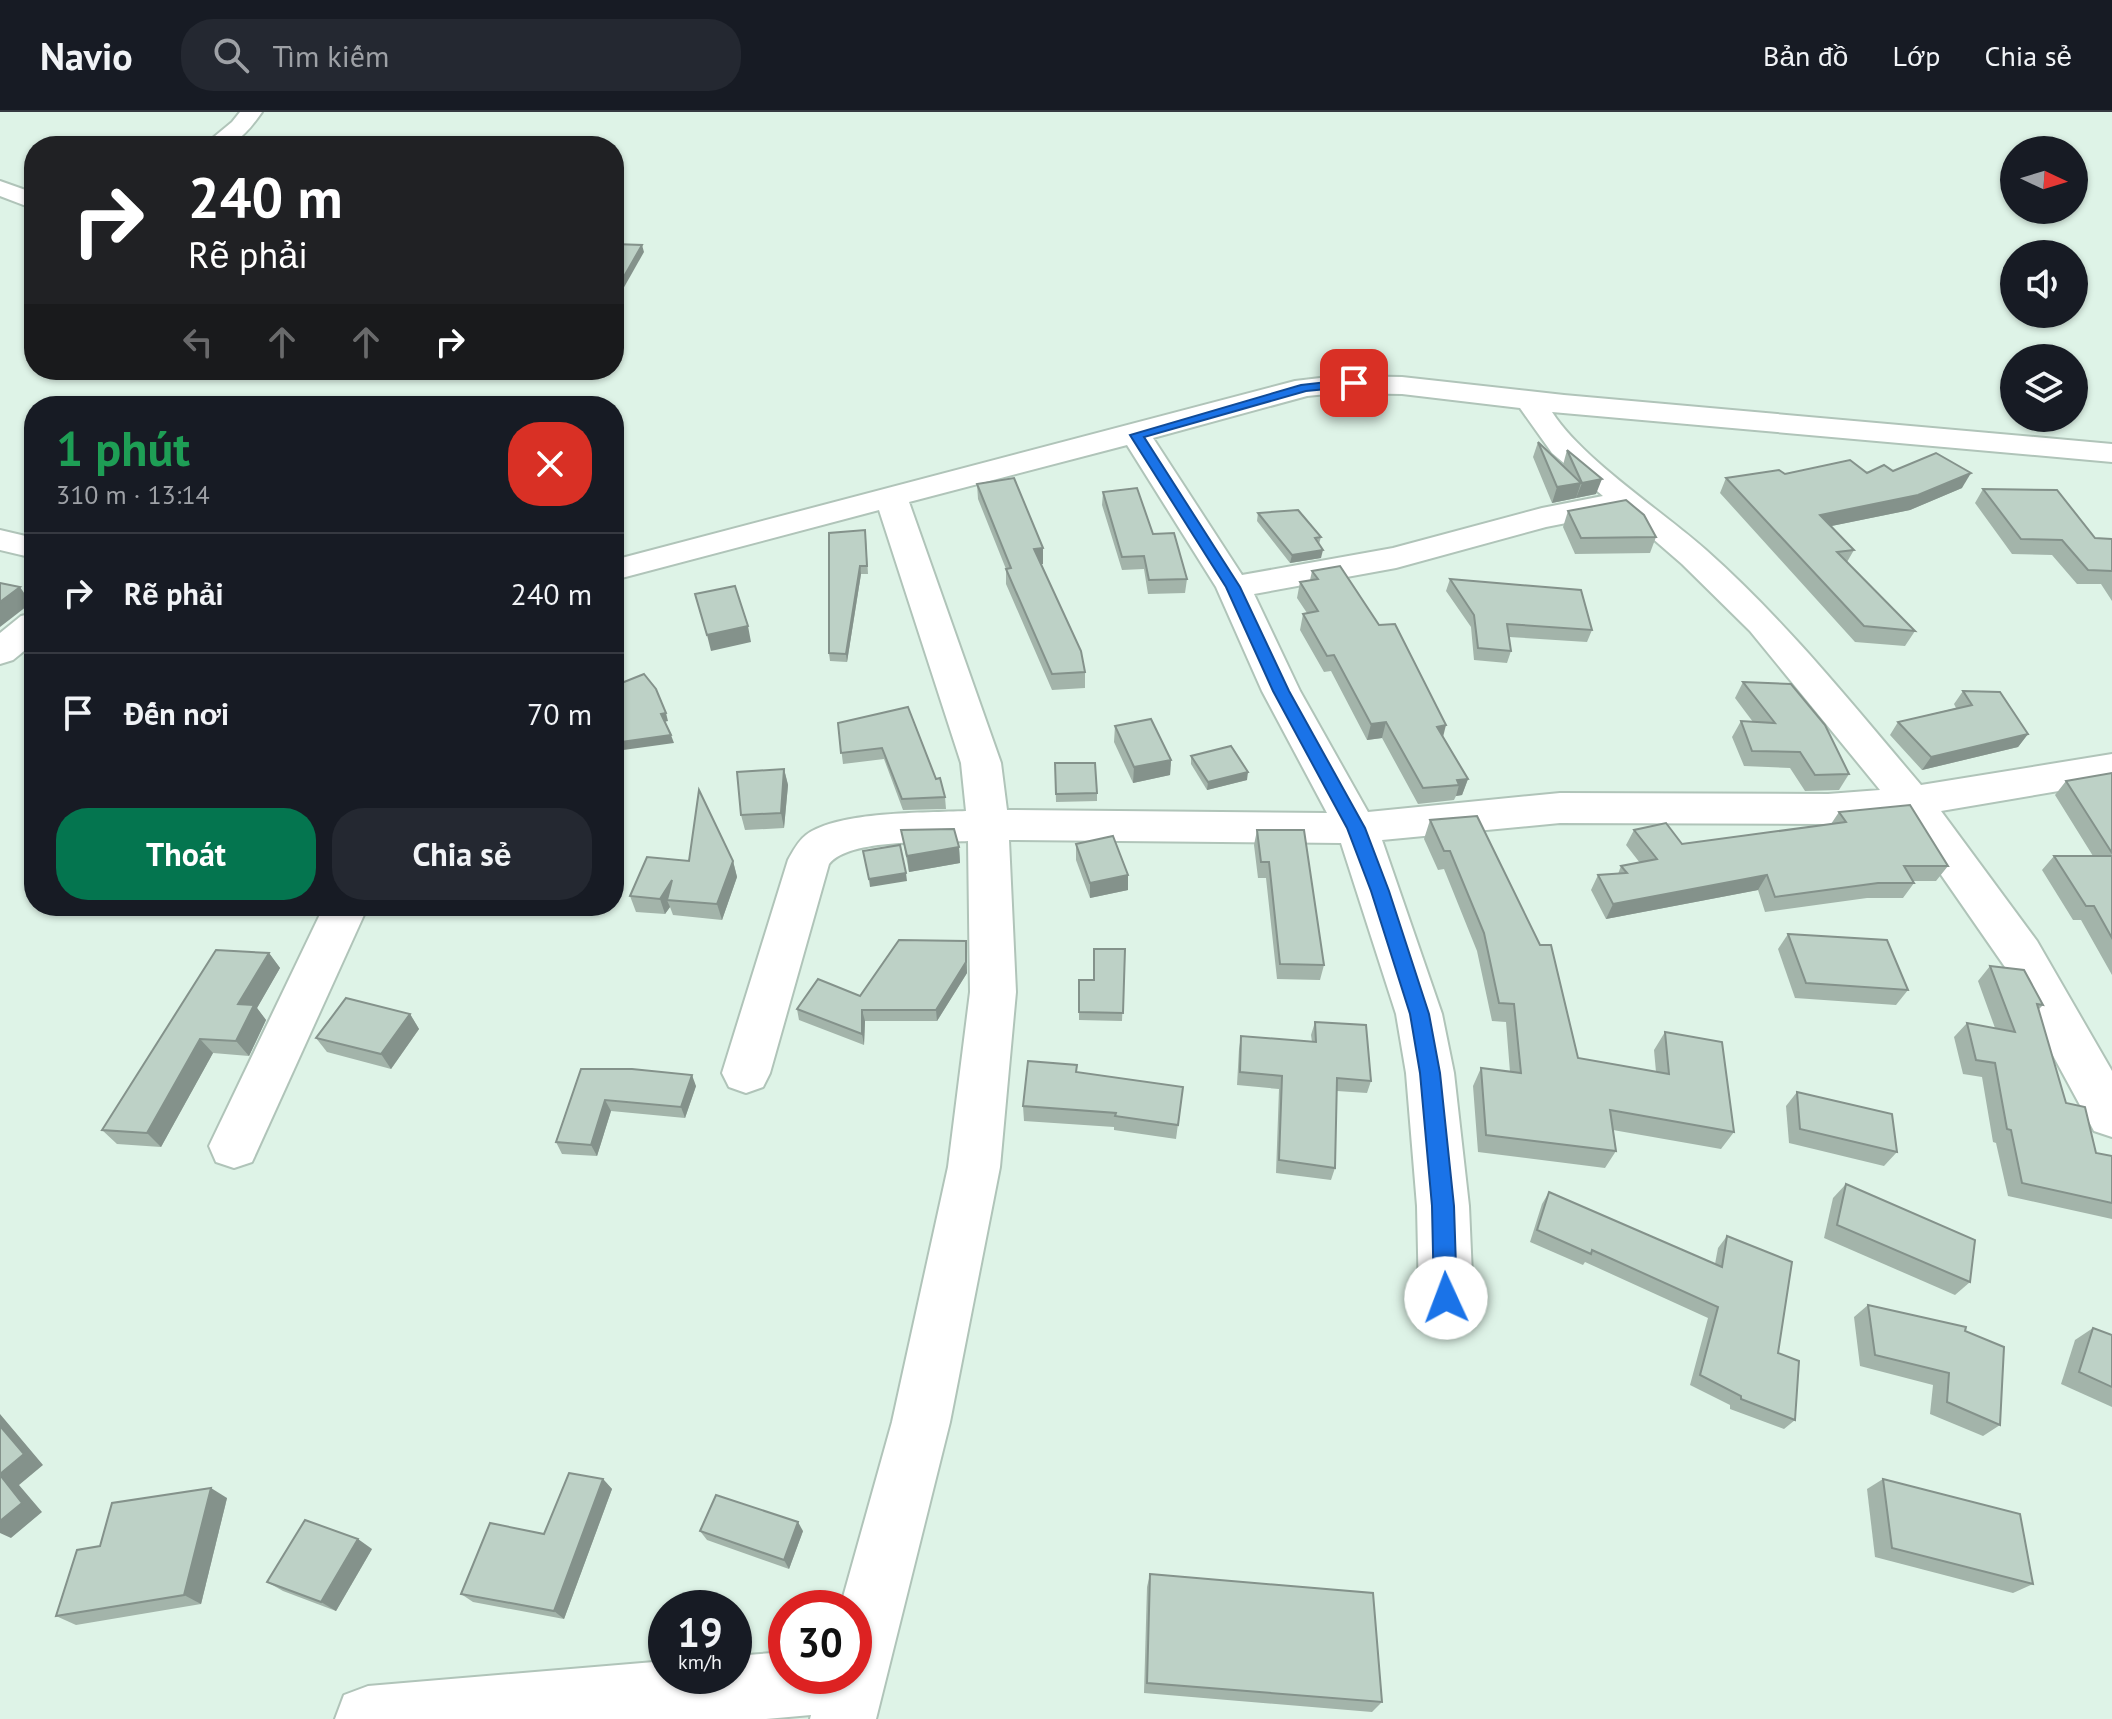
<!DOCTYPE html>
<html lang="vi">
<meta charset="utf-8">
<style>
body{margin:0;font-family:"PT Sans",sans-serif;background:#242831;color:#f1f3f6;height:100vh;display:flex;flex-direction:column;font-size:30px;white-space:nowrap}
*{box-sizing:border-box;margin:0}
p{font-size:26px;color:#9ea1a6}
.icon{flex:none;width:44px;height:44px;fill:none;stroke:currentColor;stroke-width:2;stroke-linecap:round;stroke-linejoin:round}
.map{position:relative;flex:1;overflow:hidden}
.details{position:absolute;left:24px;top:284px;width:600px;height:520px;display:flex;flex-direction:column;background:#171b24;border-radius:32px;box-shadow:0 2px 6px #0004}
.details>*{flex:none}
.banner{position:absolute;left:24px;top:24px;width:600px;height:244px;border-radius:32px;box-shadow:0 2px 6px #0004;background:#202124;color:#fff;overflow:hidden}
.needle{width:52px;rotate:94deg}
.tools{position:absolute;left:2000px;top:24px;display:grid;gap:16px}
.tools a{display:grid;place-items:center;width:88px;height:88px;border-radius:50%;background:#171b24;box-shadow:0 2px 6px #0004;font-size:40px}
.speed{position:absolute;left:648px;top:1478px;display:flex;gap:16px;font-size:40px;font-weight:700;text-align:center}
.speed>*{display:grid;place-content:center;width:104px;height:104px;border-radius:50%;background:#171b24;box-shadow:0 2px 6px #0004;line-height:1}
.speed small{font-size:20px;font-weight:400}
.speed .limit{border:12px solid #d22;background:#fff;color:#111}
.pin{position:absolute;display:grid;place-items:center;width:68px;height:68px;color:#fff;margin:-34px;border-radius:16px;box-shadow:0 4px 12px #0006}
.me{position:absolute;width:88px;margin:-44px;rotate:358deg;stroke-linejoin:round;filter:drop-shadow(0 0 6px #0008)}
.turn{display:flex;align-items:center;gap:28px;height:168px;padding:0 32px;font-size:36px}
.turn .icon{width:104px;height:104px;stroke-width:2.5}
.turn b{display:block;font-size:56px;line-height:68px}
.lanes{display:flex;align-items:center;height:76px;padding:0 32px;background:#0003;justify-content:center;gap:40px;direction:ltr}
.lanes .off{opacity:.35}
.round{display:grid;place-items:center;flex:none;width:84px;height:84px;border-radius:32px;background:#242831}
.summary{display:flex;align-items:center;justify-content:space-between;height:136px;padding:0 32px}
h1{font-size:48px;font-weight:700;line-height:60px;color:#1e9e55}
.primary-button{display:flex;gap:16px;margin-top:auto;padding:16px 32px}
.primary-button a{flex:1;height:92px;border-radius:32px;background:#04754f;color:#fff;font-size:32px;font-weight:700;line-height:92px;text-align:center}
.primary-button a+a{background:#242831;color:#f1f3f6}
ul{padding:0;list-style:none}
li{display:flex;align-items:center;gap:24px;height:120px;padding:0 32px;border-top:2px solid #363941}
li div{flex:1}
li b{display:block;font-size:30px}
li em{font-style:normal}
header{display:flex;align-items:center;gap:48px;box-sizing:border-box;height:112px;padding:0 40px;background:#171b24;border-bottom:2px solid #363941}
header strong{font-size:38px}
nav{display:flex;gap:44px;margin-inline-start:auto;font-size:28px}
.search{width:560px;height:72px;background:#242831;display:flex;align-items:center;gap:20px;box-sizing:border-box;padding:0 28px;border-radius:32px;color:#9ea1a6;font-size:30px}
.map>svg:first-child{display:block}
</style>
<header>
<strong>Navio</strong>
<div class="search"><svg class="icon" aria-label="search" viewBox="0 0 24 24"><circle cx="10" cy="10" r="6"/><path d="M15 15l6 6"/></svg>Tìm kiếm</div>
<nav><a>Bản đồ</a><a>Lớp</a><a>Chia sẻ</a></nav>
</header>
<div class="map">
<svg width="2112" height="1607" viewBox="0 0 2112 1607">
<rect width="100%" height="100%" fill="#def3e7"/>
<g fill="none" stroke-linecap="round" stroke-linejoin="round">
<defs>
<g id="minor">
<path d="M240,0H262C243,27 235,34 203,34L232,10Z"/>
<polygon points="0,69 34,81 34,97 0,84"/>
<path d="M1337,264L1402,265L1564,283L2112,332V350L1552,300C1583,348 1661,398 1706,438C1786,509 1852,592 1921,673L2112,642V670L1941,699L2037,829L2112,959V1025L2094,1019L2005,855L1901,705L1828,712L1560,711L1382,728L1442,902L1454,961L1469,1094L1473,1186L1465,1204L1446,1212L1427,1204L1419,1186L1417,1094L1406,961L1396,902L1341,731L1009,728L1016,880L1000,1055L950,1310L876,1607H810L811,1603L766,1607H335L344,1583L368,1574L666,1549V1564H734V1544L786,1540V1564H854V1496H840L892,1310L948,1055L970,880L968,729C935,731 849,726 829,752L770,961L763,975L746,981L729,975L722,961L788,748C793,739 798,729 806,723C838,699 925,701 966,699L961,651L879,398L614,468V448L1295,269ZM1337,281L1402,282L1520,296L1552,341L1603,384L1542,396L1393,436L1242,463L1153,326L1307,284ZM1127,333L1216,475L1262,579L1327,701L1007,698L1001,651L909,390ZM1622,400L1682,452L1750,519L1880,678L1828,682L1560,681L1368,700L1300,579L1254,482L1396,456L1546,415Z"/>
<polygon points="0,418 34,426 34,446 0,438"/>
<polygon points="34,501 34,531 13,548 0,552 0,521 21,504"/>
<polygon points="324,794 368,794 252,1050 234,1056 216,1050 209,1034"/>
</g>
</defs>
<!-- minor casing -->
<use href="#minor" stroke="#b0c4b9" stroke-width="4"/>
<!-- minor -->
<use href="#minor" fill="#fff" fill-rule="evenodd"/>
</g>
<!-- wall -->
<g fill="#a3b4aa">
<polygon points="1538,330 1563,353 1567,338 1596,382 1552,391 1533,345"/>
<polygon points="1893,359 1962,376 1910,398 1831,414 1854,438 1847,450 1915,519 1905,534 1855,530 1720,381 1726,366 1785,362"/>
<polygon points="977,372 1043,452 1041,452 1085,560 1085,576 1052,578 1006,472 1006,457 978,387"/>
<polygon points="1983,377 2095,426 2112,427 2112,489 2101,472 2077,472 2052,443 2012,442 1975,391"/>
<polygon points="1103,380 1153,422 1187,467 1185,481 1148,482 1144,457 1122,458 1102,393"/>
<polygon points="1568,399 1656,425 1650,441 1575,442 1563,415"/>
<polygon points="1258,401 1321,425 1319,432 1321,446 1290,451 1257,409"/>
<polygon points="866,426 868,462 861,462 847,550 830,549 829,541"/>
<polygon points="1312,459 1443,625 1468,667 1462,683 1456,684 1454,688 1418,692 1382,626 1367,628 1331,559 1324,560 1300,518 1303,502 1307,501 1297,486 1300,470 1310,468"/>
<polygon points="1450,467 1592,518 1587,530 1509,525 1511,539 1507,551 1474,548 1471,515 1446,479"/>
<polygon points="1743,570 1849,662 1839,678 1805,679 1790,656 1744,654 1732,625 1741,609 1753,610 1735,586"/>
<polygon points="1963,579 2028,622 2018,635 1922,658 1890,623 1898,610 1956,596 1954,592"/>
<polygon points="908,595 936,667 945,685 946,697 903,698 884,647 843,652 838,611"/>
<polygon points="1115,614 1171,648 1170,663 1133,671 1114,630"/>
<polygon points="1191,644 1247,668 1207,678 1191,652"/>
<polygon points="1055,651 1097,681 1097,689 1056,690"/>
<polygon points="784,657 788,673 784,716 745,718 741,703"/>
<polygon points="2112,661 2112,863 2081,808 2073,808 2042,758 2054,744 2093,744 2055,683 2066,669"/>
<polygon points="1839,700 1948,754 1936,769 1914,769 1914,771 1903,786 1867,786 1765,800 1758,778 1606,807 1591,778 1598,763 1618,762 1621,754 1640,751 1626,733 1634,718 1682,732 1831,712"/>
<polygon points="1477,704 1578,946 1656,960 1654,938 1665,920 1734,1020 1721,1037 1613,1018 1616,1039 1605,1056 1478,1040 1473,974 1481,956 1510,960 1506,910 1492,909 1477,839 1444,757 1438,758 1424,727 1430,708"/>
<polygon points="901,718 959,735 960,751 909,760"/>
<polygon points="1257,718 1324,853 1320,868 1277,867 1266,766 1258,766 1254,733"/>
<polygon points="1076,732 1128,778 1090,786 1076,748"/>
<polygon points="689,749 733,749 737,765 722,808 673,803 670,795 665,802 636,800 630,784"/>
<polygon points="378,794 420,794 415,803 381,799"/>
<polygon points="1788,822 1908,878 1896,893 1795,886 1778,837"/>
<polygon points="1125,837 1122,909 1079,908 1079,868 1094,868"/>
<polygon points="269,841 280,856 257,896 266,908 249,944 213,941 161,1035 117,1032 102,1018"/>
<polygon points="966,841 967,861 937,909 865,909 864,933 799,908 797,897 860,884"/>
<polygon points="1990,854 2043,893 2038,898 2066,991 2096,1041 2112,1044 2112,1107 2008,1084 1996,1031 1993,1030 1982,965 1963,962 1954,925 1967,911 1995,916 1978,869"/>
<polygon points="410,902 419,917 391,957 327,940 316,926"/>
<polygon points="1315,910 1371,969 1367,981 1337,979 1335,1056 1331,1068 1276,1061 1279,977 1237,973 1239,937 1241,924 1312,930 1311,923"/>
<polygon points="581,957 696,974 685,1006 611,999 597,1044 562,1042 556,1030"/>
<polygon points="1076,960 1183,975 1176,1027 1114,1018 1114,1015 1024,1009 1023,994"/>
<polygon points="1797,980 1897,1040 1884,1054 1789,1031 1786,994"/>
<polygon points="1846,1072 1970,1170 1955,1183 1824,1126 1833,1086"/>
<polygon points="1549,1080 1715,1152 1718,1136 1727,1124 1778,1241 1795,1308 1784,1317 1730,1297 1730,1293 1690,1273 1708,1206 1585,1150 1583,1153 1530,1130 1542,1092"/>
<polygon points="1868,1193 1965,1219 2000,1313 1983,1324 1930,1302 1933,1273 1860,1254 1854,1205"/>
<polygon points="2093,1216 2112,1223 2112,1295 2061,1272 2075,1228"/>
<polygon points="603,1367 612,1377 564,1507 473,1490 461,1482 544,1422"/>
<polygon points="1883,1367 2033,1472 2013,1481 1875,1445 1867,1377"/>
<polygon points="227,1386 201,1492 76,1513 56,1504 100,1434"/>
<polygon points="700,1419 803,1419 789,1457 707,1428"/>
<polygon points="372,1437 336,1499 283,1479 267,1470"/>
<polygon points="1150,1462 1382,1590 1372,1600 1144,1581 1147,1475"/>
</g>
<!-- shaded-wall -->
<g fill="#84928b">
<polygon points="642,133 644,140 614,193 614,182"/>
<polygon points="1971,361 1962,376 1910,398 1812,418 1820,403"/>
<polygon points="1602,367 1596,382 1576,386 1582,371"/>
<polygon points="1581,371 1576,386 1552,391 1557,375"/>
<polygon points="1043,436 1043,452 1034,453 1034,437"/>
<polygon points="1323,438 1321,446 1290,451 1292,443"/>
<polygon points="860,454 861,462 847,550 846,542"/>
<polygon points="20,475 31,491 0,515 0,490"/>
<polygon points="748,514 751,530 711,539 707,523"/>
<polygon points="666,601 668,609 664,610 661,602"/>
<polygon points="1386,610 1382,626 1367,628 1371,612"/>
<polygon points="1446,613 1442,629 1437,615"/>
<polygon points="2028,622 2018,635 1922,658 1931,645"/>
<polygon points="671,623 674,631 616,639 614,633 614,631"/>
<polygon points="1171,648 1170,663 1133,671 1134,655"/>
<polygon points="784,657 788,673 784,716 781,701"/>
<polygon points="1248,660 1247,668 1207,678 1208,670"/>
<polygon points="1468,667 1462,683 1456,684 1459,673 1457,668"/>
<polygon points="959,735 960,751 909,760 907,744"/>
<polygon points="733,749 737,765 722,808 717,792"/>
<polygon points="906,761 907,769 870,775 869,767"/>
<polygon points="1128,763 1128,778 1090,786 1090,771"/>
<polygon points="1767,763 1758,778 1606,807 1613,792"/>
<polygon points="672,768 667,788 670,795 665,802 660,787"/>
<polygon points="410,794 420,794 415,803"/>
<polygon points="966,829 967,861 937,909 936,898"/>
<polygon points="269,841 280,856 257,896 266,908 249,944 236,929 238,892"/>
<polygon points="862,898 865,909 864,933 862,922"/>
<polygon points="410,902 419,917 391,957 381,942"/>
<polygon points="200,927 213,941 161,1035 147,1021"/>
<polygon points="692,963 696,974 685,1006 681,995"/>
<polygon points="605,988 611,999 597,1044 591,1033"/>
<polygon points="0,1302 43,1353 19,1373 42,1400 11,1426 0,1421"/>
<polygon points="603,1367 612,1377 564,1507 554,1499"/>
<polygon points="211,1376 227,1386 201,1492 184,1483"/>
<polygon points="798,1410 803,1419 789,1457 784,1448"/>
<polygon points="358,1427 372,1437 336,1499 321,1490"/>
</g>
<!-- building -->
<g fill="#bdd1c6" stroke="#84928b" stroke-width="2">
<polygon points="614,132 642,133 614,182"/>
<polygon points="1538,330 1581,371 1557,375"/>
<polygon points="1567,338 1602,367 1582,371"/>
<polygon points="1936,341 1971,361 1918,383 1820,403 1854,438 1837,440 1915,519 1864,514 1726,366 1779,358 1785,362 1850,348 1867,361 1884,353 1893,359"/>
<polygon points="1014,366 1043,436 1034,437 1081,539 1085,560 1052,562 1006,457 1011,456 977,372"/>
<polygon points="1137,376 1153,422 1174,421 1187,467 1149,468 1144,444 1122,445 1103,380"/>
<polygon points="1983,377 2057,378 2095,426 2112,427 2112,459 2088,458 2062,428 2021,427"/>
<polygon points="1626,388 1644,403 1656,425 1581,426 1568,399"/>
<polygon points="1298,398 1321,425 1315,426 1323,438 1292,443 1258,401"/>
<polygon points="865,418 867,454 860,454 846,542 829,541 829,421"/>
<polygon points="1340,454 1379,513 1395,512 1446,613 1437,615 1468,667 1457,668 1459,673 1423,676 1386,610 1371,612 1334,543 1327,544 1303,502 1318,499 1300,470 1318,467 1312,459"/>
<polygon points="1450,467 1581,478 1592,518 1507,512 1511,539 1478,536 1474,503"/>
<polygon points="0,471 20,475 0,490"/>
<polygon points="735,474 748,514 707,523 695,482"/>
<polygon points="644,562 656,577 666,601 661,602 671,623 614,631 614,574"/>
<polygon points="1743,570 1791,572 1825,613 1849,662 1815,663 1800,640 1752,639 1741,609 1775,611"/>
<polygon points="1963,579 2000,580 2028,622 1931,645 1898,610 1972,593"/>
<polygon points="908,595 936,667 940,666 945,685 902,687 882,636 841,641 838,611"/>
<polygon points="1151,607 1171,648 1134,655 1115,614"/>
<polygon points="1231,634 1248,660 1208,670 1191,644"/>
<polygon points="1055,651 1095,651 1097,681 1056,682"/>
<polygon points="784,657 781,701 741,703 737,660"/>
<polygon points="2112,661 2112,741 2066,669"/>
<polygon points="699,678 733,749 717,792 667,788 672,768 660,787 630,784 647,745 689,749"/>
<polygon points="1910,693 1948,754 1904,754 1914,771 1878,771 1775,785 1767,763 1613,792 1598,763 1627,761 1621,754 1657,747 1634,718 1666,711 1682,732 1846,710 1839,700"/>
<polygon points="1477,704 1540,833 1551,833 1578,946 1669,962 1665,920 1722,930 1734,1020 1610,998 1616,1039 1486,1023 1481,956 1521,961 1514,892 1499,891 1484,821 1450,739 1444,739 1430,708"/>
<polygon points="954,717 959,735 907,744 901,718"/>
<polygon points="1257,718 1304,718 1324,853 1280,852 1269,750 1261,750"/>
<polygon points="1113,724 1128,763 1090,771 1076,732"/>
<polygon points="900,733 906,761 869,767 863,739"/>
<polygon points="2054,744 2112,744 2112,826 2094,794 2086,794"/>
<polygon points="1788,822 1887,828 1908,878 1806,871"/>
<polygon points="899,828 966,829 966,850 936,898 862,898 862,922 797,897 818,867 860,884"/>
<polygon points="1094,837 1125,837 1123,901 1079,900 1079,868 1094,868"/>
<polygon points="216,838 269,841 238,892 254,893 236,929 200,927 147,1021 102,1018"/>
<polygon points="1990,854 2024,858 2043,893 2037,892 2066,991 2085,995 2096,1041 2112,1044 2112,1091 2022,1071 2011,1018 2007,1017 1995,951 1976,948 1967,911 2015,920"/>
<polygon points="346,886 410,902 381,942 316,926"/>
<polygon points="1315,910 1366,913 1371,969 1337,966 1335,1056 1279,1048 1282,964 1240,960 1241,924 1316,930"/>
<polygon points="1028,949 1077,953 1076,960 1183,975 1178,1013 1115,1004 1116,1001 1023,994"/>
<polygon points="581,957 632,957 692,963 681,995 605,988 591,1033 556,1030"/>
<polygon points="1797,980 1892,1002 1897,1040 1800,1017"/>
<polygon points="1846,1072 1975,1128 1970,1170 1837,1113"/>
<polygon points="1549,1080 1722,1155 1727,1124 1792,1150 1778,1241 1799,1249 1795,1308 1741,1287 1741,1284 1700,1263 1718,1195 1592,1138 1591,1142 1537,1118"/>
<polygon points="1868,1193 1966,1215 1965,1219 2004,1235 2000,1313 1947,1290 1949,1261 1875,1243"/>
<polygon points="2093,1216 2112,1223 2112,1275 2079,1260"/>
<polygon points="0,1314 24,1342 0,1362"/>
<polygon points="569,1361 603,1367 554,1499 461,1482 490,1411 544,1422"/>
<polygon points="0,1363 22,1391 0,1409"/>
<polygon points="1883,1367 2020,1402 2033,1472 1892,1436"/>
<polygon points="211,1376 184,1483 56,1504 77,1438 100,1434 112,1391"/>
<polygon points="716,1383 798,1410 784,1448 700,1419"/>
<polygon points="305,1408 358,1427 321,1490 267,1470"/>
<polygon points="1150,1462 1373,1481 1382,1590 1147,1571"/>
</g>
<!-- route -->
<polygon fill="#1a73e8" stroke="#114b97" stroke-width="2" points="1354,267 1358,268 1358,274 1306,279 1144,325 1240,475 1289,579 1365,716 1389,779 1429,902 1440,961 1454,1094 1457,1186 1454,1193 1446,1197 1438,1193 1434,1186 1432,1094 1420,961 1410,902 1371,779 1347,716 1273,579 1226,475 1130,323 1301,273"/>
</svg>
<div class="tools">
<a><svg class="needle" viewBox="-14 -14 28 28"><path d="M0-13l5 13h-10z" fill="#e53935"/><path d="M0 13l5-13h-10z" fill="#9ea1a6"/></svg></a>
<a><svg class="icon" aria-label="sound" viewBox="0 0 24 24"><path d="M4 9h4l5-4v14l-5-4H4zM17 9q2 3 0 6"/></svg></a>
<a><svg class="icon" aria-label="layers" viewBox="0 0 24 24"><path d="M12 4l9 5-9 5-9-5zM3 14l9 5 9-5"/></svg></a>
</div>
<div class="speed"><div>19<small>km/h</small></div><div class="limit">30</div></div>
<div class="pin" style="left:1354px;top:271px;background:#d93025"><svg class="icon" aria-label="arrive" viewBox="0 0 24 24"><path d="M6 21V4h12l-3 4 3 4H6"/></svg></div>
<svg class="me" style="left:1446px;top:1186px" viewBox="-20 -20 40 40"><circle r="19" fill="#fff"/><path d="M0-13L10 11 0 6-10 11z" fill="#1a73e8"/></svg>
<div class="banner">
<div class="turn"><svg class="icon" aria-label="right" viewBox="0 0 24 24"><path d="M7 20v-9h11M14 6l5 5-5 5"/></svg><div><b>240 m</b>Rẽ phải</div></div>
<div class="lanes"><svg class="icon off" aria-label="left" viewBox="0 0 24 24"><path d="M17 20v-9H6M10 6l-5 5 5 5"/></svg><svg class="icon off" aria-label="ahead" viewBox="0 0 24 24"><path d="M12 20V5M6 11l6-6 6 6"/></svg><svg class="icon off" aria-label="ahead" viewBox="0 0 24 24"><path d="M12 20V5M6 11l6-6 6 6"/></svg><svg class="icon" aria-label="right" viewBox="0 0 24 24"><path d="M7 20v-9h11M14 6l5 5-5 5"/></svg></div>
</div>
<section class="details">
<div class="summary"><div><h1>1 phút</h1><p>310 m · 13:14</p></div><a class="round" style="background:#d93025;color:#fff"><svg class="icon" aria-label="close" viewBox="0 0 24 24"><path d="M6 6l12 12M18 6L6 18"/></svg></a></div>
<ul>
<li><svg class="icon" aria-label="right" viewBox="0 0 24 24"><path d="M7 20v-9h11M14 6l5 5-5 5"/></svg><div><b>Rẽ phải</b></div><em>240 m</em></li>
<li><svg class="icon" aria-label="arrive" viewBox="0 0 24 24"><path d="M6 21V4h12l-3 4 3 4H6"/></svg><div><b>Đến nơi</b></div><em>70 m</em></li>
</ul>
<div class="primary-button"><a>Thoát</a><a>Chia sẻ</a></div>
</section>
</div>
